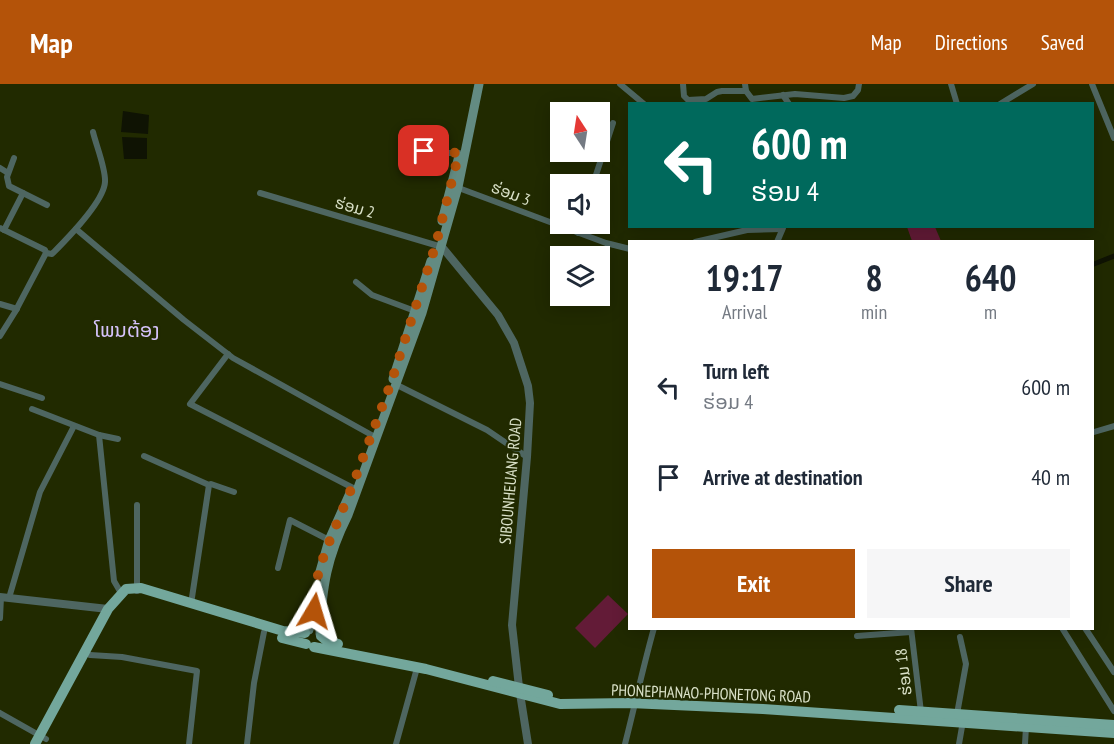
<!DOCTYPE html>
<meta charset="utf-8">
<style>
body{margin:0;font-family:"PT Sans Narrow","Noto Sans Lao",sans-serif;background:#f6f6f7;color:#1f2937;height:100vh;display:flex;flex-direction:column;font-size:22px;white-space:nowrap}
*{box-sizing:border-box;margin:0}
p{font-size:20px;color:#747a83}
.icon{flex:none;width:33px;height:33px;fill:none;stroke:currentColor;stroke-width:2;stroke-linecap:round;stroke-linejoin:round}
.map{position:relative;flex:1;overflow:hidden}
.side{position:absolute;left:628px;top:156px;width:466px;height:390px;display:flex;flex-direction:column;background:#fff;border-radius:0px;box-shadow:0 3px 15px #0003}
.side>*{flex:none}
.banner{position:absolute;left:628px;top:18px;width:466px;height:126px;border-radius:0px;box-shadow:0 3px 15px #0003;background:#00695c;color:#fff;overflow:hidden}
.needle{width:39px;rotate:348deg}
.fabs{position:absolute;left:550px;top:18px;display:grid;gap:12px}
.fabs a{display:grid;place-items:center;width:60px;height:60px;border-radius:0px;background:#fff;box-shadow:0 3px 15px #0003;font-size:30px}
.pin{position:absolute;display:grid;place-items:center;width:51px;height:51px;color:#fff;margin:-26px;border-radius:12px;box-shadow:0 3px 9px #0006}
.me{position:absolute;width:66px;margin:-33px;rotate:7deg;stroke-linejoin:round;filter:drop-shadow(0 0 4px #0008)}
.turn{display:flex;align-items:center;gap:21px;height:126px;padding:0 24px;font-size:27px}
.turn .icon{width:78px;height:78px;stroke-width:2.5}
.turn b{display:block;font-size:42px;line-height:51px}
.eta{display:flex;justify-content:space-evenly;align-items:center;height:102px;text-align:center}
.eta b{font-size:36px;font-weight:800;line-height:42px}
.cta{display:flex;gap:12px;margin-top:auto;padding:12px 24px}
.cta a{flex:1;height:69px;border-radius:0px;background:#b45309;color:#fff;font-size:24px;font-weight:800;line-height:69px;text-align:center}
.cta a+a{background:#f6f6f7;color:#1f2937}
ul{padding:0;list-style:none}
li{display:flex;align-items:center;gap:18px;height:90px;padding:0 24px}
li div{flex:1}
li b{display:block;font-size:22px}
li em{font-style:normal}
header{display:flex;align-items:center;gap:36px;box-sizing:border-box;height:84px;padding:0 30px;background:#b45309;color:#fff}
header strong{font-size:28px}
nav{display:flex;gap:33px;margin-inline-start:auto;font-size:21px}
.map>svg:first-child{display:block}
</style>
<header>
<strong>Map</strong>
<nav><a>Map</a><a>Directions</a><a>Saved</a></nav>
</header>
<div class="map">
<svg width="1114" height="660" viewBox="0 0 1114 660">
<rect width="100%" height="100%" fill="#212a00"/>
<!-- green -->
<g fill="#631b37">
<polygon points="907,143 935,143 941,157 912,157"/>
<polygon points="608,511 628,530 595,564 575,544"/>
</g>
<!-- water -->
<g fill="#0f1303">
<polygon points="123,27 149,31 148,50 121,48"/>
<polygon points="122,53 147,54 147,75 124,75"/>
</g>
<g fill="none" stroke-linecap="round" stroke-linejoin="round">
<!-- canal -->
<polyline stroke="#0f1303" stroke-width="5" points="1094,180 1114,172"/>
<!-- minor -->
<g stroke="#4e6661" stroke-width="6">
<polyline points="620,0 644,20"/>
<polyline points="683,0 684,12 688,16 706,15 717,8 722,7 746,7"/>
<polyline points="745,0 746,7 752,15 795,10 844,14 853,12 858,6 859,0"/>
<polyline points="951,0 957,20"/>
<polyline points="1092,0 1114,54"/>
<polyline points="783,11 789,20"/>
<polyline points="1000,20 1033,0"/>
<polyline points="412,65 437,69 459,69"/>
<polyline points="14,74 7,93 9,102 47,121"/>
<polyline points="0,84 8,89"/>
<polyline points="593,100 613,39"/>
<polyline points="456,103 606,159 630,165"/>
<polyline points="260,109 442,163"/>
<polyline points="0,144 45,166 46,169"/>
<polyline points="76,145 184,236 233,274 377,354"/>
<polyline points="4,146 23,109"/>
<polyline points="578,149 580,140"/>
<polyline points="695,158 747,146 782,145"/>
<polyline points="777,158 783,144"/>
<path d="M46,169L52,170C66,156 104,117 105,98C106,85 96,61 93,48"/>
<polyline points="356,198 372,211 415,227"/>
<polyline points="0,220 17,225"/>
<polyline points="0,252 15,228 46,169"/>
<polyline points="228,270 190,320 357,406"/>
<polyline points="0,300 42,314"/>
<polyline points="397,301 487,346 527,373"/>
<polyline points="32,325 99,351 118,355"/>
<polyline points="1094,348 1114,342"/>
<polyline points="99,351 114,497 121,509"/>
<polyline points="144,372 209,401 211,400 234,408"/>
<polyline points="278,484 290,436 329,456"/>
<polyline points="137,507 137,421"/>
<polyline points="9,514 40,408 74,342"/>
<polyline points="191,520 209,401"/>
<polyline points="0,534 1,513"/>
<polyline points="911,544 921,628"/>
<polyline points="1062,544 1114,627"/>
<polyline points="1085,544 1114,588"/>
<polyline points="857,552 911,548"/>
<polyline points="90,571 122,573 197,587 189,660"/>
<polyline points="0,629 46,655"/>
<polyline points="957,630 966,580 960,553"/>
<polyline points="247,660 254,599 264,548"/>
<polyline points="396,660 417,584"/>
<path d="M625,660C635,621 643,583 654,544"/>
<polyline points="959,660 963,637"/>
<polyline points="1025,660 1026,643"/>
</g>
<!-- tertiary -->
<g stroke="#4e6661" stroke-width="8">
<polyline points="442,163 498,231 514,259 528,302 530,319 527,373 512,541 519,603 528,660"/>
<polyline points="0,513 108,525"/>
</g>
<!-- secondary -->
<g stroke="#638b82" stroke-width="9">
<polyline points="442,137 459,72"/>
<polyline points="393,295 431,177"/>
<polyline points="319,491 329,456 350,409"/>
<polyline points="309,546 316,510"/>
<path d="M320,550C322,502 327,473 348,431L422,229L458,103L479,0"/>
</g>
<!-- primary -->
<g stroke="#73a79c" stroke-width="10">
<polyline points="321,552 328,558 338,560"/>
<polyline points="282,554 306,560"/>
<polyline points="314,563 426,585 560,620 630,619 763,625 1114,649"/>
<polyline points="493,597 548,611"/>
<polyline points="899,626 1114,641"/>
<polyline points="35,660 108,525 126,505 141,504 283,547 305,549"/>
</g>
</g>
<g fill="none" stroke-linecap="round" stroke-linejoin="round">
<!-- route -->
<polyline stroke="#b45309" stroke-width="10" stroke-dasharray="0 18" points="314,527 318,491 325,468 352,403 391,299 436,160 459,69 424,67"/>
</g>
<g text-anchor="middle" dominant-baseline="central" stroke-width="4.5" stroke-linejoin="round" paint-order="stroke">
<!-- street labels -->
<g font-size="16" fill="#dae1c8" stroke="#212a00">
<text transform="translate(511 109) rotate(21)">ຮ່ອມ 3</text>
<text transform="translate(355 123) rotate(16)">ຮ່ອມ 2</text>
<text transform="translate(510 397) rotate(-85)">SIBOUNHEUANG ROAD</text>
<text transform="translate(903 588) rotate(-97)">ຮ່ອມ 18</text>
<text transform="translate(711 609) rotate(2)">PHONEPHANAO-PHONETONG ROAD</text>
</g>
<!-- quarter labels -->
<g font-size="20" fill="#d6c3fb" stroke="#212a00">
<text x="127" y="246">ໂພນຕ້ອງ</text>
</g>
</g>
</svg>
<div class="fabs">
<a><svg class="needle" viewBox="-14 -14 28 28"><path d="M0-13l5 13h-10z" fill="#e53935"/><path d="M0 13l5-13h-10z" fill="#747a83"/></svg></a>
<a><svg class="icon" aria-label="sound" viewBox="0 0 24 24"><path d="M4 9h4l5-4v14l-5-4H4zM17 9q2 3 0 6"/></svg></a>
<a><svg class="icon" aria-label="layers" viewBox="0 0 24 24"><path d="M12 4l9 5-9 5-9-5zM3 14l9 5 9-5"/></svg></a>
</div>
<div class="pin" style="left:424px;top:67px;background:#d93025"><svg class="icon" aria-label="arrive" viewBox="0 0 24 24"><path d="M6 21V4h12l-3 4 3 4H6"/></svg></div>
<svg class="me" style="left:314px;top:527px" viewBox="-20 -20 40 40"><path d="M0-17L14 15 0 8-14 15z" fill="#b45309" stroke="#fff" stroke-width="4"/></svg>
<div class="banner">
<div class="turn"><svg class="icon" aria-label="left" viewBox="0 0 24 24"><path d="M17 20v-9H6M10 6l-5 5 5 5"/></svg><div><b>600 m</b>ຮ່ອມ 4</div></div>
</div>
<section class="side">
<div class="eta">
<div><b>19:17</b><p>Arrival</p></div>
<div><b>8</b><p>min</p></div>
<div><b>640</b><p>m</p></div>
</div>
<ul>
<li><svg class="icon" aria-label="left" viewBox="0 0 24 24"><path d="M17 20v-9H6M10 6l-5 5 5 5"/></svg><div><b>Turn left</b><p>ຮ່ອມ 4</p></div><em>600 m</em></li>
<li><svg class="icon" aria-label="arrive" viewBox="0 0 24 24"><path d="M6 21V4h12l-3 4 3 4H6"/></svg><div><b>Arrive at destination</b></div><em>40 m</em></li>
</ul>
<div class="cta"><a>Exit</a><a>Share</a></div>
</section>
</div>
